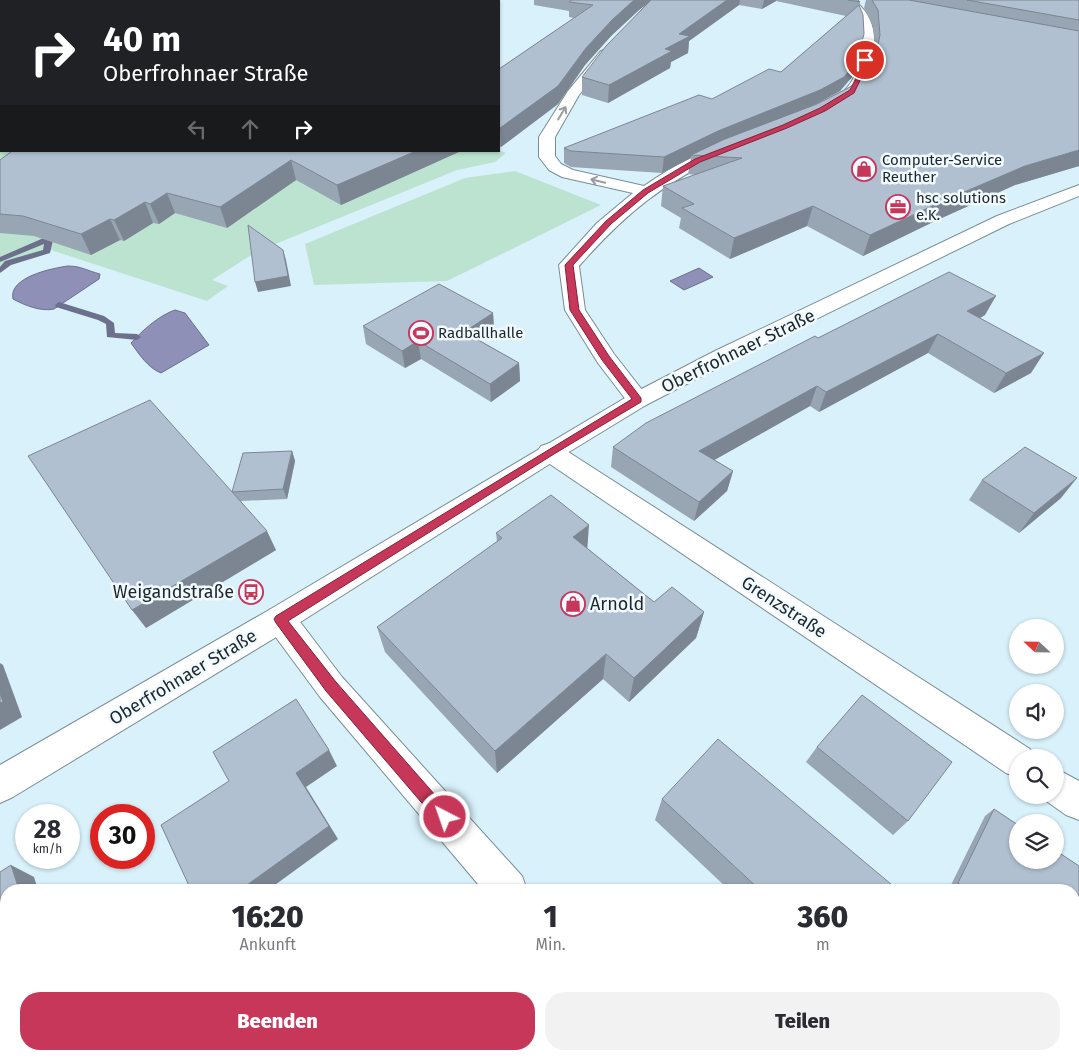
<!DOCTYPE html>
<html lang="de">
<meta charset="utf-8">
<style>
body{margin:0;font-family:"Fira Sans",sans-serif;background:#f2f2f3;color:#2b2b33;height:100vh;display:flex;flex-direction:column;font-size:19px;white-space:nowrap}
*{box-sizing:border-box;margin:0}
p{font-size:16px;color:#7c7c81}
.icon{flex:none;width:28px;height:28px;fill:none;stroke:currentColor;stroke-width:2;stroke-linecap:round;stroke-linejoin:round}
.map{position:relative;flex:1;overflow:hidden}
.side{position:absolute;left:0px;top:884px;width:1080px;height:176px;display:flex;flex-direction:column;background:#fff;border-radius:20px 20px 0 0;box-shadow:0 1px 4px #0004}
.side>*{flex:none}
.banner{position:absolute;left:0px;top:0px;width:500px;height:152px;box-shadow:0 1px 4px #0004;background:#202124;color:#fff;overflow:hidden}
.needle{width:32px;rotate:292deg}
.controls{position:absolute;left:1009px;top:619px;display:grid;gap:10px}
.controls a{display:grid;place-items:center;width:55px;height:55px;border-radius:50%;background:#fff;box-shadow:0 1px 4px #0004;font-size:25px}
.speed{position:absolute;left:15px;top:804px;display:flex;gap:10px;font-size:25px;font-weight:700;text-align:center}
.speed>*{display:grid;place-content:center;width:65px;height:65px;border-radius:50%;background:#fff;box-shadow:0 1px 4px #0004;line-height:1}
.speed small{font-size:12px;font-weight:400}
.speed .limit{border:8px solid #d22;background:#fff;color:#111}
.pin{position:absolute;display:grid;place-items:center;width:42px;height:42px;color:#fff;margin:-21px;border:2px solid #fff;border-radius:50%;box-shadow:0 1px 5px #0007}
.me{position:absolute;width:55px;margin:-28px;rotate:319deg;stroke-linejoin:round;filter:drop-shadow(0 0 4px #0008)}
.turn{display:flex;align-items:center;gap:18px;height:105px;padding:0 20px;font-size:22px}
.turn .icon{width:65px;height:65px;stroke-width:2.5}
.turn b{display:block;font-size:35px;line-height:42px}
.lanes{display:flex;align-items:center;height:48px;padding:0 20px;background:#0003;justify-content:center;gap:25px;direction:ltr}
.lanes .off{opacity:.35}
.eta{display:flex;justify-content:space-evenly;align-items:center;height:85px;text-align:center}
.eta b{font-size:30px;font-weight:800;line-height:35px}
.cta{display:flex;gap:10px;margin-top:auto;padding:10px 20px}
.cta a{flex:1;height:58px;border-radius:20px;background:#c73759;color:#fff;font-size:20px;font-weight:800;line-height:58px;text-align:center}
.cta a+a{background:#f2f2f3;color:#2b2b33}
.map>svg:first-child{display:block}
</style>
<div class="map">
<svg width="1079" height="1059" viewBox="0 0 1079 1059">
<rect width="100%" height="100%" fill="#d8f1fa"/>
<!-- green -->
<g fill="#bbe3d0">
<polygon points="0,0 499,0 1,1 1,151 499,151 499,150 506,153 495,162 457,170 256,252 212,280 228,286 207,301 48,249 0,270"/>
<polygon points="515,171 601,205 447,281 314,285 305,244 465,178"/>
</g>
<!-- water -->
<g fill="#8e90b7" stroke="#6c708d">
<path d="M68,266C81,266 88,271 100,274L99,279L54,309C41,312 24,305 13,299C8,277 53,268 68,266Z"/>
<polygon points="699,268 713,277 684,290 670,281"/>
<path d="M175,310L185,313L209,345L161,373C148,368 139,354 131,343C143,330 158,316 175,310Z"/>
</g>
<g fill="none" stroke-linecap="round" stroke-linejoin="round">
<!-- stream -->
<g fill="#6c708d" fill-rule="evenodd">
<polygon points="55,233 62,235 53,240 50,253 11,265 0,273 0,267 5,261 43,250 44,244 0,262 0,257"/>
<polygon points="59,302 104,316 114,323 115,333 137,334 141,337 137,340 107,337 106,324 98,320 56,307 55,305"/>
</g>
<defs>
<g id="minor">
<path d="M844,0H855C860,6 866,11 869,18C885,51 865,100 829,109L824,108L822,105C827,98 838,97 845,90C861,74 867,40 858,19C855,12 848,6 844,0Z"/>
<path d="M605,50L611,54L579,95L555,137V156L561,164L573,170L644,186C660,175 711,142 728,147L731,150L728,153C665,181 625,214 579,266L585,310L614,354L650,400L646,405L638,408L630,405L598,363L565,310L559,265L597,223L633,193L562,177L549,170L539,157V137L568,91L601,51Z"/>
<polygon points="550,443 559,446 1030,749 1034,758 1018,758 1018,778 1006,773 541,458 537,452 541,446"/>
<polygon points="280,606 291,610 342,677 522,876 527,890 483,890 320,697 269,628 265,619 269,610"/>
<polygon points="1055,768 1079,781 1079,820 1066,815 1042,798 1041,795 1055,795"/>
<polygon points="608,1054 653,1054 655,1059 610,1059"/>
</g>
<polygon id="secondary" points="1079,185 1079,196 1009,224 731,361 646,405 559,458 291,628 13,797 0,803 0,765 269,610 630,395 715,351 997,216"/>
</defs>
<!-- minor casing -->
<use href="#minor" stroke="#788e97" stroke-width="2"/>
<!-- secondary casing -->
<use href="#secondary" stroke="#788e97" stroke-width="2"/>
<!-- minor -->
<use href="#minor" fill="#fff" fill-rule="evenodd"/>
<!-- secondary -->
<use href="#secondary" fill="#fff" fill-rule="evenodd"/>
</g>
<!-- wall -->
<g fill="#98a5b3">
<polygon points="534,0 858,0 860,2 852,77 840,91 814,105 848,88 861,80 872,62 875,51 873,26 864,8 866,0 1079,0 1079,166 1015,185 935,221 863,256 807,226 730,259 679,228 681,218 661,206 663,186 696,175 688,174 691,158 662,173 571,167 564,163 564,148 712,99 781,72 846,16 776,1 762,9 739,5 689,41 688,53 671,62 670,68 608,103 582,95 582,77 646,4 639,10 611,36 585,65 558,104 501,147 499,146 499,69 574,18 569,17 569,11 534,5"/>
<polygon points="12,151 461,151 341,205 296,180 227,228 175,213 159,224 153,223 124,241 120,240 91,255 34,236 0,233 0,160"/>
<polygon points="493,313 494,330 479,340 519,363 520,381 491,402 421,359 405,368 366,344 363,326"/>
<polygon points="985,315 980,318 1031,373 994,393 928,353 819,412 810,406 714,460 733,471 727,491 694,521 611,467 613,447 818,338"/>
<polygon points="292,451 295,461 287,499 241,501 276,550 146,628 232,492"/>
<polygon points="982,480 1061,498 1019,533 969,500"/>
<polygon points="496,533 587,548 654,602 704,612 696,638 629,702 603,679 497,773 385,652 377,627 497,542"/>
<polygon points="817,747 908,821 893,835 806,762"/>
<polygon points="662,799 898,890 729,890 655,820"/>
<polygon points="994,809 1079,866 1079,981 1076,982 1074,980 1074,890 950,890 949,889 985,816"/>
<polygon points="916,1054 972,1054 978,1059 913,1059"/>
</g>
<!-- shaded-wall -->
<g fill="#7c8692">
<polygon points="634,0 652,0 639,10 611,36 585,65 558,104 501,147 500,128 586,48 612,20"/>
<polygon points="727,0 740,0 739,5 689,41 688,53 671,62 670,68 608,103 609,85 665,49 679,34"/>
<polygon points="764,0 776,0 776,1 762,9"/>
<polygon points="856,63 852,77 840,91 816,104 691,155 691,158 662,173 664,157"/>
<polygon points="1079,150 1079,166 1015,185 935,221 863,256 870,235 943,201 1025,166"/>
<polygon points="416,151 461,151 341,205 337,185"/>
<polygon points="291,160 296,180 227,228 220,207"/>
<polygon points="167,193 175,213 159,224 150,204"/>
<polygon points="145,202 153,223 124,241 114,220"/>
<polygon points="813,206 807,226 730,259 734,238"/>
<polygon points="110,219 120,240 91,255 81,234"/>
<polygon points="283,250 286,260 291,286 258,292 255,282"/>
<polygon points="996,296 985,315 957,331 967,311"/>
<polygon points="493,313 494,330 465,349 464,332"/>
<polygon points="938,334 928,353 819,412 826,392"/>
<polygon points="418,341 421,359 405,368 402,351"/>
<polygon points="1044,353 1031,373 994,393 1006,373"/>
<polygon points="519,363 520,381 491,402 490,384"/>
<polygon points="817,386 810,406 695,471 699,451"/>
<polygon points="292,451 295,461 287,499 283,489"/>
<polygon points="733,471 727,491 694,521 699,502"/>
<polygon points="1077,478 1061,498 1019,533 1034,513"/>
<polygon points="589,525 587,553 573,537"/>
<polygon points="267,531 276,550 146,628 132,610"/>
<polygon points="704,612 696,638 629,702 634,678"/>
<polygon points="606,654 603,679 497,773 495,751"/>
<polygon points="0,663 3,665 22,717 0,730"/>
<polygon points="329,750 337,766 306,787 338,839 268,890 240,890 296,773"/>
<polygon points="11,865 34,877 38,890 19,890"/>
<polygon points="6,965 6,990 0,994 0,969"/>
<polygon points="256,1054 267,1054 270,1059 258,1059"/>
<polygon points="425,1054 432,1054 433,1056 430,1059 419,1059"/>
</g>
<!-- building -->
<g fill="#b1c0d0" stroke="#7c8692">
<polygon points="572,0 634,0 612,20 586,48 558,86 500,128 499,128 499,69 593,5 569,2"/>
<polygon points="651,0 727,0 679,34 690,36 665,49 672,51 609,85 582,77 606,46"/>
<polygon points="848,0 858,0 860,2"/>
<polygon points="872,0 909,0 1079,31 1079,150 1025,166 943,201 870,235 813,206 734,238 682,208 694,204 663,186 742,158 691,155 725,139 817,104 848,88 861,80 875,59 880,35 878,10"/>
<polygon points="967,0 1079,0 1079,20"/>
<polygon points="859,5 863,15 864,34 856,63 844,77 820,90 718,131 664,157 571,151 564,148 699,95 712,99 769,69 781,72"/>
<polygon points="12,151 416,151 337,185 291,160 220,207 167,193 150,204 145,202 114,220 110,219 81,234 23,216 0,214 0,160"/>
<polygon points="248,225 283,250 288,276 255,282"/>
<polygon points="949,272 996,296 967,311 1044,353 1006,373 938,334 826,392 817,386 699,451 733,471 699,502 613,447 646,423 815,336 818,338"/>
<polygon points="439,284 493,313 464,332 519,363 490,384 418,341 402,351 363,326"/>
<polygon points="150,400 267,531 132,610 28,456"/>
<polygon points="1025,447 1077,478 1034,513 982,480"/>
<polygon points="292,451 283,489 232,492 243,453"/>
<polygon points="551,495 589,525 573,537 654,602 672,587 704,612 634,678 606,654 495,751 377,627 502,538 496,533"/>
<polygon points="0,693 3,702 0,703"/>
<polygon points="862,695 952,762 908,821 817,747"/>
<polygon points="296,699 329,750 296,773 329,826 240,890 191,890 161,825 229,781 213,752"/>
<polygon points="718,739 898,890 760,890 662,799"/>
<polygon points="994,809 1018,825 1018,860 1055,860 1055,850 1079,866 1079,970 1074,967 1074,890 968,890 958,883"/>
<polygon points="11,865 19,890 6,890 6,965 0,969 0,872"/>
<polygon points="202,1054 256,1054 258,1059 196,1059"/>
<polygon points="324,1054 425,1054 419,1059 327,1059"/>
<polygon points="933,1054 972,1054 978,1059 931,1059"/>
</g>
<!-- one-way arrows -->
<defs><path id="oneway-shaft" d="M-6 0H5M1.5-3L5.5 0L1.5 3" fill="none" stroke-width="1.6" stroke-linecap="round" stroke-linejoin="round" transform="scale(1.25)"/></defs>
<g stroke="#999d9f">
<use href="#oneway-shaft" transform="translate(562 113) rotate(-59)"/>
<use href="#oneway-shaft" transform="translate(598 181) rotate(-167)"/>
</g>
<!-- route -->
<polygon fill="#c73759" stroke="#81243a" points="865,58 867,60 865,70 854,93 825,111 787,128 700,162 648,193 611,224 573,265 579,310 609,356 641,398 641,402 554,454 288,621 336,682 450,812 452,817 450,823 445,825 439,823 326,691 276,623 274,619 276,616 632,399 602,360 570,310 565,265 606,221 643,190 695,159 783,125 820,108 850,90 860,70 862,60"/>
<!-- icons -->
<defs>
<symbol id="shop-ring" viewBox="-11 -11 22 22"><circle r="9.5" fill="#f1fbff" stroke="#c73759" stroke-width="1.5"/><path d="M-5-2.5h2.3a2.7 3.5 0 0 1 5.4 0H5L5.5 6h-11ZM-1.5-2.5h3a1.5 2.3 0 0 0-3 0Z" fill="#c73759"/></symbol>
<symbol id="office-ring" viewBox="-11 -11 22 22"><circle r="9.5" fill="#f1fbff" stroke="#c73759" stroke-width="1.5"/><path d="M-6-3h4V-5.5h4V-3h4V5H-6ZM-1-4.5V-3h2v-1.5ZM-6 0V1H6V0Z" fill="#c73759"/></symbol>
<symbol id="stadium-ring" viewBox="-11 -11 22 22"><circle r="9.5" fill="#f1fbff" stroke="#c73759" stroke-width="1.5"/><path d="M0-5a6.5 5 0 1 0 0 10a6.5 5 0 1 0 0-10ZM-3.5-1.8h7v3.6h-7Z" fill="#c73759"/></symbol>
<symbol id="bus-ring" viewBox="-11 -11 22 22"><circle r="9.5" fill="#f1fbff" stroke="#c73759" stroke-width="1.5"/><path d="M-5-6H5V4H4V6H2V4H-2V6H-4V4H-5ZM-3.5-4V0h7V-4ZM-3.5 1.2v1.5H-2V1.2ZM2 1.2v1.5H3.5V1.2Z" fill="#c73759"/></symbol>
</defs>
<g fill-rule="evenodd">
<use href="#shop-ring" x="850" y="155" width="28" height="28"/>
<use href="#office-ring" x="884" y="193" width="28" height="28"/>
<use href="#stadium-ring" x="407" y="319" width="28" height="28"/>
<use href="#bus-ring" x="237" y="578" width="28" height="28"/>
<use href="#shop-ring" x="559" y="590" width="28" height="28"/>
</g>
<g text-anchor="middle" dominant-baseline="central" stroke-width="5" stroke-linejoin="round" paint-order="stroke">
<!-- far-poi labels -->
<g font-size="15" fill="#1d262a" stroke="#f1fbff" text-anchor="start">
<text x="882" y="160">Computer-Service<tspan x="882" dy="17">Reuther</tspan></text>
<text x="916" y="198">hsc solutions<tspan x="916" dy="17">e.K.</tspan></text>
<text x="438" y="333">Radballhalle</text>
</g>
<!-- street labels -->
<g font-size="18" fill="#1d262a" stroke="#f1fbff">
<text transform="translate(738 351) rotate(-26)">Oberfrohnaer Straße</text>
<text transform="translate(784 607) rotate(33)">Grenzstraße</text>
<text transform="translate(183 677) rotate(-31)">Oberfrohnaer Straße</text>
</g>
<!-- poi labels -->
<g font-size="18" fill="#1d262a" stroke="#f1fbff" text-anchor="end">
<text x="234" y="592">Weigandstraße</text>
<text x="590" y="604" text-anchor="start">Arnold</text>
</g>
</g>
</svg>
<div class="controls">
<a><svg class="needle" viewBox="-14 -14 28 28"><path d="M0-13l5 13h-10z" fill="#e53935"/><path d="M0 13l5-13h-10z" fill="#7c7c81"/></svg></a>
<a><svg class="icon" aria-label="sound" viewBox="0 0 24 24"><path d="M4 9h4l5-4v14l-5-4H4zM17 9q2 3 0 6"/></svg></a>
<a><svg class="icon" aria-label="search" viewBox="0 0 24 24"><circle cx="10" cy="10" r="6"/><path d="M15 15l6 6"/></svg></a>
<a><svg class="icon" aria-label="layers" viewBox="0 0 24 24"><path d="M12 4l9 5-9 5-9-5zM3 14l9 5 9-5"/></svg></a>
</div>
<div class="speed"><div>28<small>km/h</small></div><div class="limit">30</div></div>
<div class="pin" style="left:865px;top:60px;background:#d93025"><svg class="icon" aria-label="arrive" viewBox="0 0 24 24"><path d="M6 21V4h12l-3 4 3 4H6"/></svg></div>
<svg class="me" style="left:445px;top:817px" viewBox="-20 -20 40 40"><circle r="17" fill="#c73759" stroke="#fff" stroke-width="3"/><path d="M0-11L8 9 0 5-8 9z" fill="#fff"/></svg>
<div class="banner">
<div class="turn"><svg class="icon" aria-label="right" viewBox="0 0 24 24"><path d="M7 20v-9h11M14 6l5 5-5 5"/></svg><div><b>40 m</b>Oberfrohnaer Straße</div></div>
<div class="lanes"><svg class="icon off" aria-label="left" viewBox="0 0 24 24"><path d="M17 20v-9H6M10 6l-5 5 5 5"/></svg><svg class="icon off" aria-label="ahead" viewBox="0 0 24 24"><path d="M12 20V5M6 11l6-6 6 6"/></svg><svg class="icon" aria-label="right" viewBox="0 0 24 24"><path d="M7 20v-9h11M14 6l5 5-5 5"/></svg></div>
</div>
<section class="side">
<div class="eta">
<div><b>16:20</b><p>Ankunft</p></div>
<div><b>1</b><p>Min.</p></div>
<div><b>360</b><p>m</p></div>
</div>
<div class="cta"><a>Beenden</a><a>Teilen</a></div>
</section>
</div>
